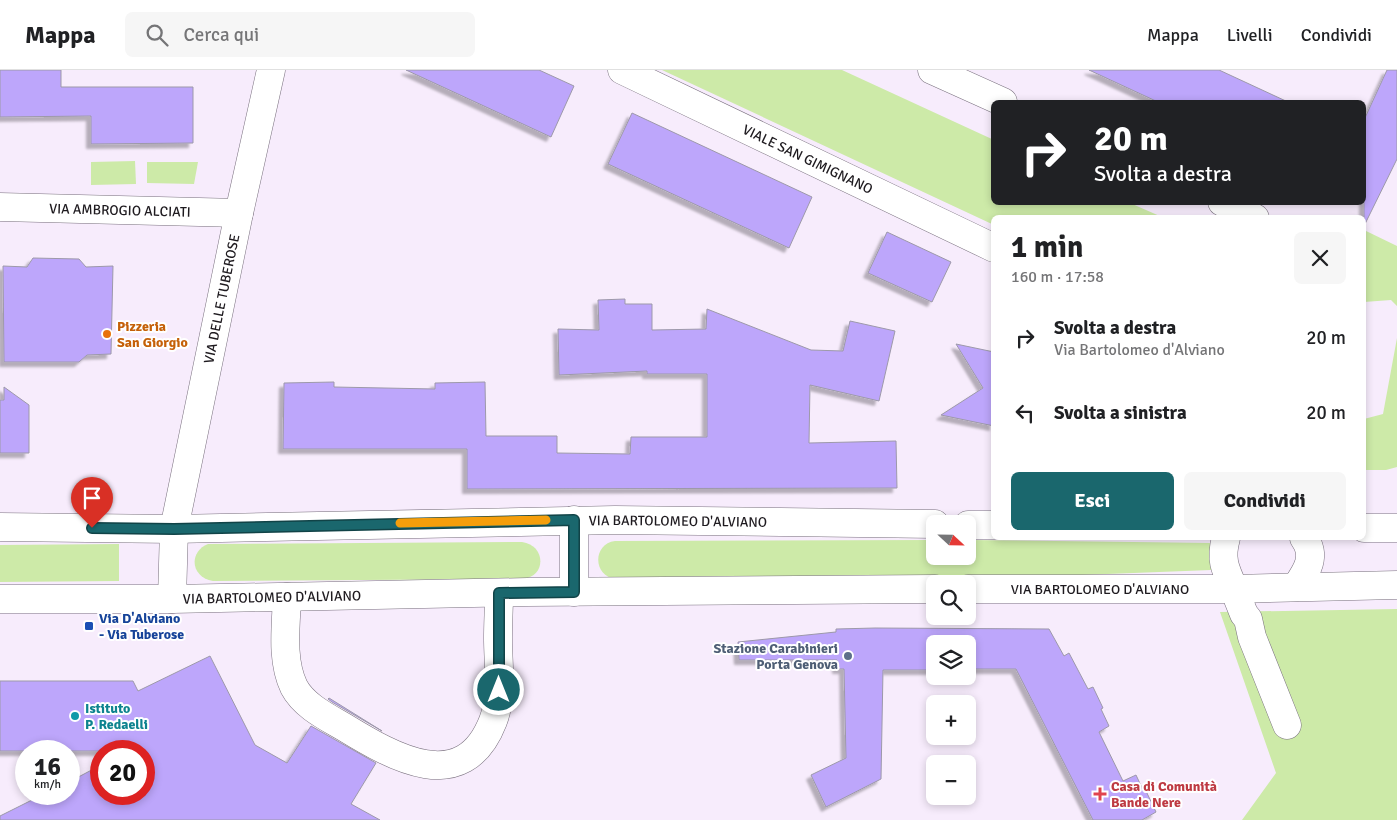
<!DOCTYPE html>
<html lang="it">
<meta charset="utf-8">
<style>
body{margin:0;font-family:Signika,sans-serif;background:#f6f6f6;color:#202124;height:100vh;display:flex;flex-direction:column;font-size:19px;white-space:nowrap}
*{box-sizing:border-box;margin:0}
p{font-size:16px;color:#757577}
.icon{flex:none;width:28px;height:28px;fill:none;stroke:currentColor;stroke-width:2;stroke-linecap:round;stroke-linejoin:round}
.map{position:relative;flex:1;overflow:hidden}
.panel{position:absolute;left:991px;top:145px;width:375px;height:325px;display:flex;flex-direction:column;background:#fff;border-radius:8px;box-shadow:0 2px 8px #0003}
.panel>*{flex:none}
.guide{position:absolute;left:991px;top:30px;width:375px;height:105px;border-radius:8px;box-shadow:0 2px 8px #0003;background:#202124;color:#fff;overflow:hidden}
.needle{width:32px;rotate:112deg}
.controls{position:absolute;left:926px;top:445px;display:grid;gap:10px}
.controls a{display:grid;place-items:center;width:50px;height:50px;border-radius:8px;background:#fff;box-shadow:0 2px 8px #0003;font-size:25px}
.speed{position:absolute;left:15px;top:670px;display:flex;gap:10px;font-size:25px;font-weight:700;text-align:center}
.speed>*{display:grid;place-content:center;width:65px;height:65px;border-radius:50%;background:#fff;box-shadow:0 2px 8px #0003;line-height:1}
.speed small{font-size:12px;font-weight:400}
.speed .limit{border:8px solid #d22;background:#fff;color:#111}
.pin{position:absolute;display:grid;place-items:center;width:42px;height:42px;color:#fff;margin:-51px -21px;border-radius:50% 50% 50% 0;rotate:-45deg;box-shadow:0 0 5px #0007}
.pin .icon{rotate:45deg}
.me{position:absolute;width:55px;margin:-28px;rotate:0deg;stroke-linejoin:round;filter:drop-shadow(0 0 4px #0008)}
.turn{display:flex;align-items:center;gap:18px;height:105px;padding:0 20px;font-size:22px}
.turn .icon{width:65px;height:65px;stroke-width:2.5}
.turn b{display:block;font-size:35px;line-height:42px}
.round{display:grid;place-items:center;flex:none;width:52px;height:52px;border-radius:8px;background:#f6f6f6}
.overview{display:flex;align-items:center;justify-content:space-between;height:85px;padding:0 20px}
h1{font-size:30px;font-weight:700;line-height:38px}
.cta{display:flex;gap:10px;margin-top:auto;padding:10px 20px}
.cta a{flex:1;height:58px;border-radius:8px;background:#1a676d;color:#fff;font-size:20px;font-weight:700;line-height:58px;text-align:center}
.cta a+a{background:#f6f6f6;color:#202124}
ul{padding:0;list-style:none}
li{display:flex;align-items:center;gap:15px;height:75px;padding:0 20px}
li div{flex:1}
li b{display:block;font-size:19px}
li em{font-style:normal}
header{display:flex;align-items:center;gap:30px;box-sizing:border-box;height:70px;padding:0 25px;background:#fff;border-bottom:1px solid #e0e0e0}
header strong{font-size:24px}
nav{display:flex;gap:28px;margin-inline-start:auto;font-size:18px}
.search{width:350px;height:45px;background:#f6f6f6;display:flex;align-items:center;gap:12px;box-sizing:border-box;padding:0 18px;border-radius:8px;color:#757577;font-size:19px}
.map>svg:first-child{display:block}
</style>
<header>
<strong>Mappa</strong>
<div class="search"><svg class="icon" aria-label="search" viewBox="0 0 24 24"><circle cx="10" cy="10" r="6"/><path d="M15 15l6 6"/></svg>Cerca qui</div>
<nav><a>Mappa</a><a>Livelli</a><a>Condividi</a></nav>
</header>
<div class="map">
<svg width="1397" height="750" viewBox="0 0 1397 750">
<defs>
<filter id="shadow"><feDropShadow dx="-4.5" dy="4.5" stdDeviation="1" flood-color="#0004"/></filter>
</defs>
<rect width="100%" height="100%" fill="#f7ecfc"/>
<!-- green -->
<g fill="#cdeaa8">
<polygon points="662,0 842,0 994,70 994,132 1130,133 1162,147 994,148 994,155"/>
<polygon points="135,91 136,114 91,115 91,92"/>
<polygon points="147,92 198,92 194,114 147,113"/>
<polygon points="1364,160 1397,176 1397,236 1391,230 1364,232"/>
<polygon points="1397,268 1397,397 1386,400 1364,400 1364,349 1383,344"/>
<path d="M935,470V486H968V470L1211,473V500L1030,507L616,509C593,507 592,474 615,471Z"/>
<path d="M522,472C546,475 547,507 522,509L213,511C191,508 188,482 208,474Z"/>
<polygon points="119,474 119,511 0,512 0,475"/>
<polygon points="1397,539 1397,750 1242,750 1276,703 1220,542"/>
</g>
<!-- building -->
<g fill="#bda6fb" stroke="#9d99a9" filter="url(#shadow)">
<polygon points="0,0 61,0 61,17 193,17 193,73 91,74 91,46 0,47"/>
<polygon points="406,0 539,0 574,16 551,67"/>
<polygon points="1089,0 1219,0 1288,32 1158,32"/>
<polygon points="1387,0 1397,0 1397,89 1364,156 1364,50"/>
<polygon points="632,43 812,127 789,178 608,94"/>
<polygon points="887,162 951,192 932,232 868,203"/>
<polygon points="33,188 79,189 86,197 113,196 111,284 87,285 79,292 4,292 3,196 27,197"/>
<polygon points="625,229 625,234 652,234 652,260 706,259 707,239 811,280 843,281 850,251 895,261 879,331 810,315 809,373 896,371 897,418 467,419 467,379 283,379 284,313 334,312 334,317 435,319 435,313 485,312 486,366 557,366 557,383 630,384 631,367 707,367 707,304 647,304 647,301 559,305 558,259 599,260 598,230"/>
<polygon points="956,274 994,282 994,356 941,345 983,318"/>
<polygon points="4,317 29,335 29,383 0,383 0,330 4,330"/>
<polygon points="875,558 1049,559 1064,586 1069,583 1088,619 1093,617 1103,638 1101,639 1109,656 1099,662 1123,711 1136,705 1144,722 1146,721 1156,742 1142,750 1093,750 1016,599 968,599 968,574 935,574 935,600 883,600 881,709 826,737 811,705 846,688 844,599 837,599 837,590 739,590 738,572 836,562 836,559"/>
<polygon points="210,586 255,675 287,693 311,656 376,693 351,734 380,750 0,750 0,746 44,724 69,724 69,712 101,695 101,724 144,724 144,681 0,681 0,611 133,611 138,621"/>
<polygon points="329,628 382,661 332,632 328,629"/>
</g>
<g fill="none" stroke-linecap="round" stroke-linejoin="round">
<defs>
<g id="minor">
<path id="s1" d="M622,0L994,178"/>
<polyline points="932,0 1003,32"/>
<polyline points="1222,132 1255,148"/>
<path id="s2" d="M0,137L239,143"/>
<path id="s3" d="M174,459L239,143L271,0"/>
<polyline points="1234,519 1244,544 1248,549 1252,567 1287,655"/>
<path d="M287,527C286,556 281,590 294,617C304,636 327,647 344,657C393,687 463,728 493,651C503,625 498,596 498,568C498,553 499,538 499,523"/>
</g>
<g id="major">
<polyline points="968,455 994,455"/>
<path id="s4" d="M0,457L174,459L615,450L935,454"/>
<polyline points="1364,458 1397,458"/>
<path d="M1226,468C1220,489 1225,499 1234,519"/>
<path d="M1296,517C1307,501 1317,486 1304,468"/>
<path id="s5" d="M968,519H1234L1397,515"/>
<polyline points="574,522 574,450"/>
<path id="s6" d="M0,529H172L528,522L935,519"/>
<polyline points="172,529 174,459"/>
</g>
</defs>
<!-- minor casing -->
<use href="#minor" stroke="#79707e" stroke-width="29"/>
<!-- major casing -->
<use href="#major" stroke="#79707e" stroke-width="29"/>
<!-- minor -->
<use href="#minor" stroke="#fff" stroke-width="28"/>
<!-- major -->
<use href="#major" stroke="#fff" stroke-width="28"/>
</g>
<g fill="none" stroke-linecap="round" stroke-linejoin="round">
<defs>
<polyline id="route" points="92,458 174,459 574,450 574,522 499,523 499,620"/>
</defs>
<!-- route casing -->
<use href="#route" stroke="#114347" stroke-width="12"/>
<!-- route -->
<use href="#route" stroke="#1a676d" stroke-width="9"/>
<!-- slow -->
<polyline stroke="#f59e0b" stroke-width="9" points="400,453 546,450"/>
</g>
<!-- markers -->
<circle fill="#e8710a" stroke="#fff" stroke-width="2" cx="107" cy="264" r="5"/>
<rect fill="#1a4fb4" stroke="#fff" stroke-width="2" x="84" y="551" width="10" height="10" rx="2.5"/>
<circle fill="#5c6f8a" stroke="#fff" stroke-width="2" cx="848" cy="586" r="5"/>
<circle fill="#0f9aa8" stroke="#fff" stroke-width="2" cx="75" cy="646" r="5"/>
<path fill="#e0444e" stroke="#fff" stroke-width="2" d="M1097.5 716.5h5v5h5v5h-5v5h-5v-5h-5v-5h5z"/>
<g text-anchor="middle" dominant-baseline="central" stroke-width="4" stroke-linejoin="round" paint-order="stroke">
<!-- street labels -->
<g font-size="14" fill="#1e1a1f" stroke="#fff">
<text stroke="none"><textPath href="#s1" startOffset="206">VIALE SAN GIMIGNANO</textPath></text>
<text stroke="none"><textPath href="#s2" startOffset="120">VIA AMBROGIO ALCIATI</textPath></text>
<text stroke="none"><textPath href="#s3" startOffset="235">VIA DELLE TUBEROSE</textPath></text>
<text stroke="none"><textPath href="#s4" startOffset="678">VIA BARTOLOMEO D'ALVIANO</textPath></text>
<text stroke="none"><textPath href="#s5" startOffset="132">VIA BARTOLOMEO D'ALVIANO</textPath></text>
<text stroke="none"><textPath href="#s6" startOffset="272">VIA BARTOLOMEO D'ALVIANO</textPath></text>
</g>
<!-- food labels -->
<g font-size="14" font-weight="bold" fill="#c56008" stroke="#fff" text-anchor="start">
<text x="117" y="256">Pizzeria<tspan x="117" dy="16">San Giorgio</tspan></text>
</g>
<!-- transit labels -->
<g font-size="14" font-weight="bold" fill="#164399" stroke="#fff" text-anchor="start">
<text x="99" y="548">Via D'Alviano<tspan x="99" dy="16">- Via Tuberose</tspan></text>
</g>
<!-- service labels -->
<g font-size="14" font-weight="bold" fill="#4e5e75" stroke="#fff" text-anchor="end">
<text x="838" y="578">Stazione Carabinieri<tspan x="838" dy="16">Porta Genova</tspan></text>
</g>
<!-- culture labels -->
<g font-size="14" font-weight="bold" fill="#0d838f" stroke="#fff" text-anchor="start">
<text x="85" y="638">Istituto<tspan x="85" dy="16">P. Redaelli</tspan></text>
</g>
<!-- health labels -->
<g font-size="14" font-weight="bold" fill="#be3a42" stroke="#fff" text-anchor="start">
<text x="1111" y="716">Casa di Comunità<tspan x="1111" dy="16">Bande Nere</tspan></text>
</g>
</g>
</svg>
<div class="controls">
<a><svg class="needle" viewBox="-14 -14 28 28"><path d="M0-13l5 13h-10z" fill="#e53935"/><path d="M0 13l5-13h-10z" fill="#757577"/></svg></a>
<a><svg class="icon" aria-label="search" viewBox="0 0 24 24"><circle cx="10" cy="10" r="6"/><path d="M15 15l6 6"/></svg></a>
<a><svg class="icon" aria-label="layers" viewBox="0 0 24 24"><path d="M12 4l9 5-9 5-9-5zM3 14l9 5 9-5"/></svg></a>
<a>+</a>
<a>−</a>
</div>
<div class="speed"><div>16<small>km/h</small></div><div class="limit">20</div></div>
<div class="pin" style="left:92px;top:458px;background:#d93025"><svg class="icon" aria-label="arrive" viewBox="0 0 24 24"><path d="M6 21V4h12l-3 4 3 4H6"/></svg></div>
<svg class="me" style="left:499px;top:620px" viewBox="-20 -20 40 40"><circle r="17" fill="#1a676d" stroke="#fff" stroke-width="3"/><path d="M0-11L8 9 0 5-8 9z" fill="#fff"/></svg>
<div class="guide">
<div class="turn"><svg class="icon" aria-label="right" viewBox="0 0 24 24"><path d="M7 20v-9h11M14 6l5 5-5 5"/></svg><div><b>20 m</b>Svolta a destra</div></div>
</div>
<section class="panel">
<div class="overview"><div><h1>1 min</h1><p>160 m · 17:58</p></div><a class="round"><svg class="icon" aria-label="close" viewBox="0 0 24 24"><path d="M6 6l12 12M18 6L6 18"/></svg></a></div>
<ul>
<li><svg class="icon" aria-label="right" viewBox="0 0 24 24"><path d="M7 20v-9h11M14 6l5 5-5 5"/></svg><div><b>Svolta a destra</b><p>Via Bartolomeo d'Alviano</p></div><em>20 m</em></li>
<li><svg class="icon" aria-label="left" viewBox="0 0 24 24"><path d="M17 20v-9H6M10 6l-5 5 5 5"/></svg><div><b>Svolta a sinistra</b></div><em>20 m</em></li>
</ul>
<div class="cta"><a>Esci</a><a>Condividi</a></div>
</section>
</div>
